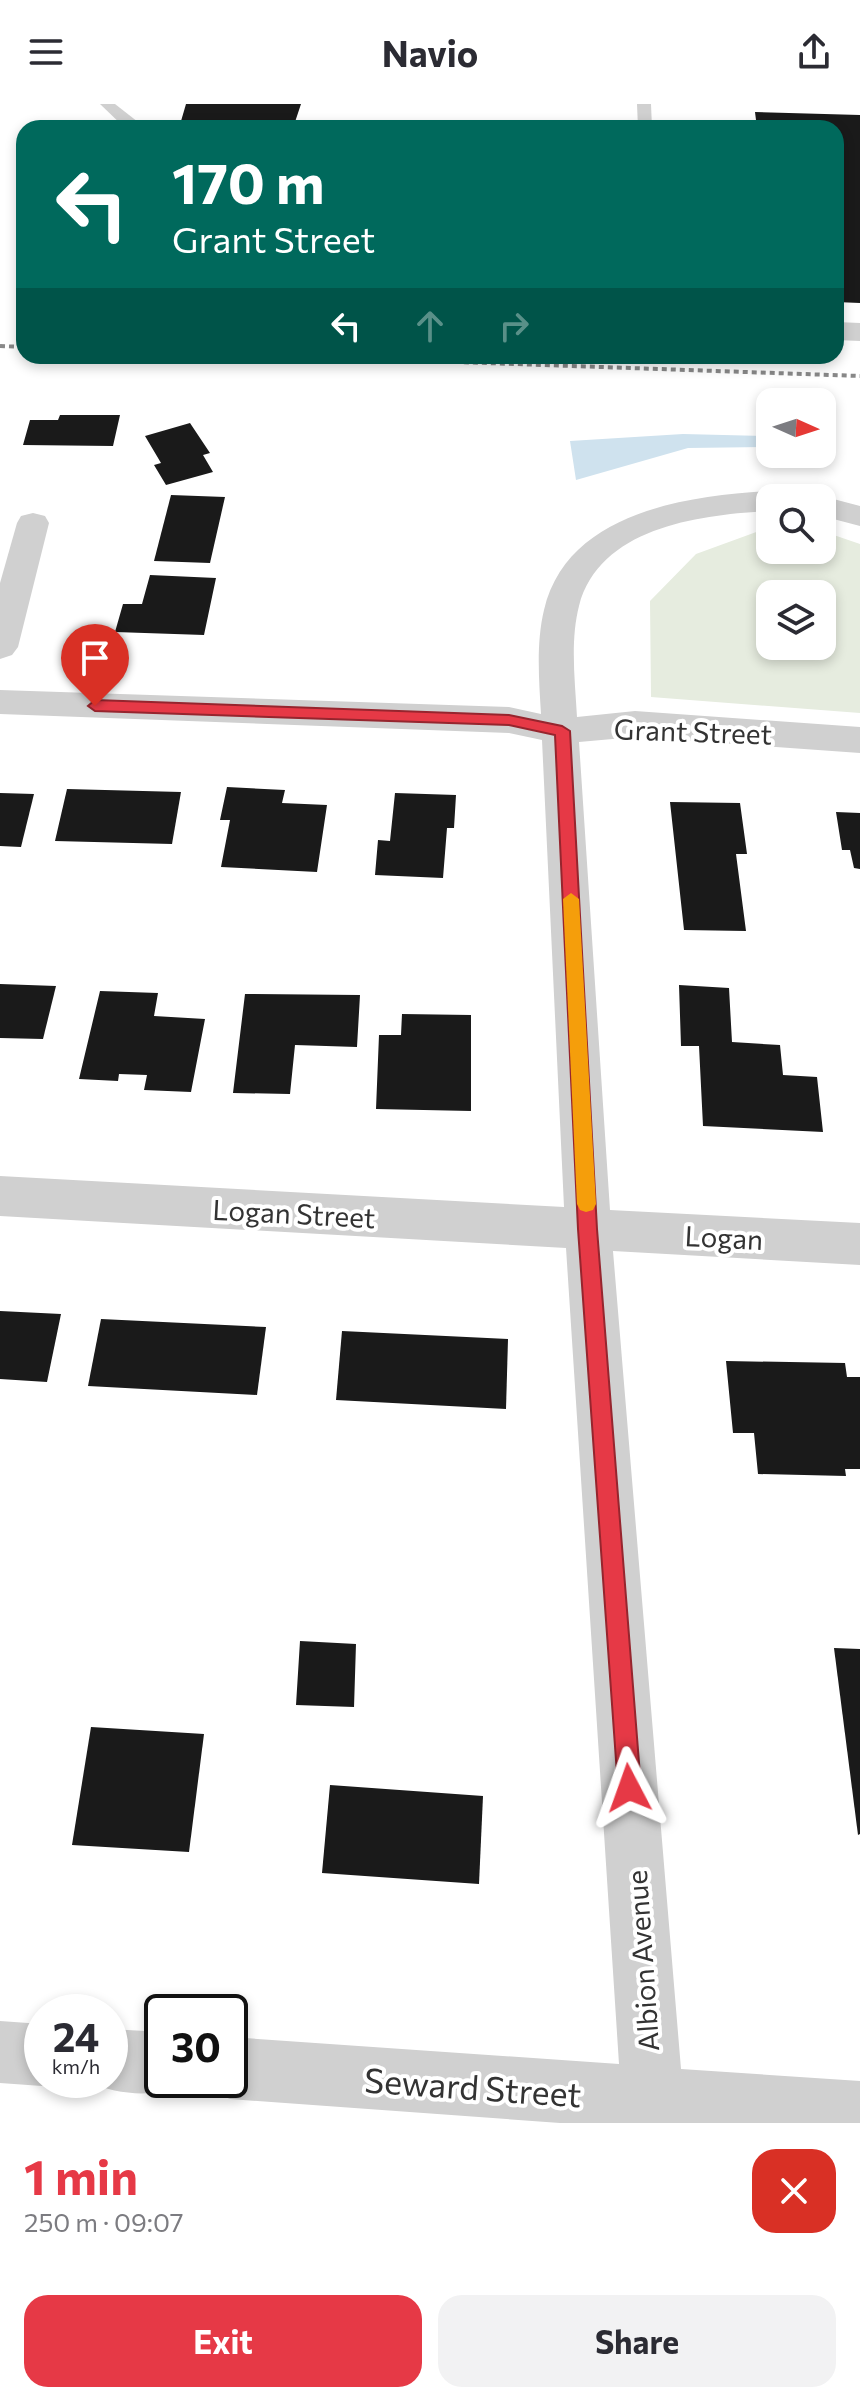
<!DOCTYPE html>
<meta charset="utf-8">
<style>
body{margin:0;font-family:Commissioner,sans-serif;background:#f2f2f3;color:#2b2b33;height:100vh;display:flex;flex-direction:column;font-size:30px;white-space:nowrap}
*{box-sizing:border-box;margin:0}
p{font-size:26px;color:#7c7c81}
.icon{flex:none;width:44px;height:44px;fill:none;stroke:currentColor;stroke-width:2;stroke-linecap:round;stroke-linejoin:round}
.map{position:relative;height:2019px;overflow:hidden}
.side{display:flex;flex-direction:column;background:#fff;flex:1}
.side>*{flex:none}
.hud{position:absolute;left:16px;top:16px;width:828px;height:244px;border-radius:24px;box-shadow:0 4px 12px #0003;background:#00695c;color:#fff;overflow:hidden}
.needle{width:52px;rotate:93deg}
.fabs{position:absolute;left:756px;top:284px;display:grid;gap:16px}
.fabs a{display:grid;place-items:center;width:80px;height:80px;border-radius:16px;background:#fff;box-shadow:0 4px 12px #0003;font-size:40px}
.speed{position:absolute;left:24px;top:1890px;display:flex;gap:16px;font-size:40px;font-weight:700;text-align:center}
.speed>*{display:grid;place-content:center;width:104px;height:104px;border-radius:50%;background:#fff;box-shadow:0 4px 12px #0003;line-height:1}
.speed small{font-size:20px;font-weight:400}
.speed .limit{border:4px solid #111;border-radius:12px;background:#fff;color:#111}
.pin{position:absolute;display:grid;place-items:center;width:68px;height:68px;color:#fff;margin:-82px -34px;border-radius:50% 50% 50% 0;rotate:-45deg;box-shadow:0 0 8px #0007}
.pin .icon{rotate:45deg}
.me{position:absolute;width:88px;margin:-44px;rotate:356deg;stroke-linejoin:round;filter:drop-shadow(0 0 6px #0008)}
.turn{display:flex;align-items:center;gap:28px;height:168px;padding:0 24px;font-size:36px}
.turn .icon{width:104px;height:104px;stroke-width:2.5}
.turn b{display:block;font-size:56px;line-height:68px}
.lanes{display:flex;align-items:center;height:76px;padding:0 24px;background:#0003;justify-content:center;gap:40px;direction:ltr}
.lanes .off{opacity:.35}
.round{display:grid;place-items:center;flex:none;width:84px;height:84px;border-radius:24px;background:#f2f2f3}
.summary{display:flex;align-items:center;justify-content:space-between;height:136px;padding:0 24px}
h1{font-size:48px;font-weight:700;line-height:60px;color:#e63946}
.cta{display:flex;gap:16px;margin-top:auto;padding:16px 24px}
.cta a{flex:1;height:92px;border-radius:24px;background:#e63946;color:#fff;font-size:32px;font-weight:700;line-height:92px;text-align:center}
.cta a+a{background:#f2f2f3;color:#2b2b33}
header{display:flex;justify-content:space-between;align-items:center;height:104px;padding:0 24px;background:#fff;font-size:36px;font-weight:700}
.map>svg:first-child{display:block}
</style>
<header><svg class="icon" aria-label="menu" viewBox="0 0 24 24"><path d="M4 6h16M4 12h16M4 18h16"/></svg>Navio<svg class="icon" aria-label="share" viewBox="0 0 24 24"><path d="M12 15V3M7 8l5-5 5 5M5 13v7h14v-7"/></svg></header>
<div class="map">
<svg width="860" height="2019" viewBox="0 0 860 2019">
<rect width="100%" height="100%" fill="#fff"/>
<!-- green -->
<path fill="#e6ecdf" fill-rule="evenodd" d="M770,426V446H822V427L860,440V609L651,593L650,497L696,450L759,427ZM770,490H822V542H770Z"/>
<!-- water -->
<polygon fill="#cfe2ee" points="683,330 764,332 770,343 688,344 576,376 570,337"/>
<!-- building -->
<g fill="#1a1a1a">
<polygon points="186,0 301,0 293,24 179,24"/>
<polygon points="755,8 860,11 860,199 836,198 836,24 757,24"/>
<polygon points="60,311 120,311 113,342 23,341 30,316 58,316"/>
<polygon points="190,319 210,349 203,351 213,368 166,381 154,361 161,359 145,332"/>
<polygon points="171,391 225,393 210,459 154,457"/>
<polygon points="150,471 216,474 204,531 115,528 123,500 142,500"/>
<polygon points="227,683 285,686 282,699 327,701 317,768 221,763 230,716 220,716"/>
<polygon points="67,685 181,688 172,740 55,737"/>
<polygon points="0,689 34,690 21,743 0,742"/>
<polygon points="395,689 456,691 454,724 447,724 443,774 375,771 378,736 390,737"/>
<polygon points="670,698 740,699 747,750 736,750 746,827 684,826"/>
<polygon points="836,708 860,709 860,765 854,764 850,746 842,746"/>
<polygon points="0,880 56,882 43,935 0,934"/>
<polygon points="679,881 729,884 732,938 780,941 783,971 817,973 823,1028 703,1022 699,942 681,942"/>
<polygon points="100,887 158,889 154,912 205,915 191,988 144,986 147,971 119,970 118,977 79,975"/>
<polygon points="245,890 360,891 357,943 295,941 290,990 233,989"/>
<polygon points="402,910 471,911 471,1007 376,1005 379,931 401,931"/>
<polygon points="0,1207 61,1210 47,1278 0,1275"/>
<polygon points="101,1215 266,1223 257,1291 88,1282"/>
<polygon points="342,1227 508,1235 506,1305 336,1296"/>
<polygon points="726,1257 845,1259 847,1273 860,1273 860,1365 845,1365 846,1372 758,1370 754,1329 733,1329"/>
<polygon points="300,1537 356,1540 354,1603 296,1601"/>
<polygon points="834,1544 860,1545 860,1730 858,1731"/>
<polygon points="91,1623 204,1630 189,1748 72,1741"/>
<polygon points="330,1681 483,1692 479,1780 322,1769"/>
</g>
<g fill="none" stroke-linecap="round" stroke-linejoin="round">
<!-- service -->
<g fill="#d0d0d0" fill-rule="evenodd">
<polygon points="100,0 115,0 138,18 139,24 125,24"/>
<polygon points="637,0 651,0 652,24 638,24"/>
</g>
<!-- minor -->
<g fill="#d0d0d0" fill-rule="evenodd">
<polygon points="836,218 860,219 860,237 836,236"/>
<path d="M770,387L781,390L784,394H770V407C702,411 600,422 579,502C570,537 575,577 577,613L635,607L860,623V649L635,633L579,638L610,1106L860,1119V1161L613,1147L681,1965L860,1977V2019H560L230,1995L208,1986L204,1976H230V1933L619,1960L566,1144L0,1112V1072L564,1103L542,636L509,629L0,610V586L509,603L541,610C539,576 536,539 544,506C567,408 686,392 770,387Z"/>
<polygon points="822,392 860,402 860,422 822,412 822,394 814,394"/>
<polygon points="33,409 45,412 49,419 18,543 12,551 0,555 0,479 17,419 21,412"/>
<polygon points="0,1917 42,1920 42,1976 57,1976 42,1982 0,1979"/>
<path d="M110,1925L162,1928V1976H186L184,1981C153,1994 119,1991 88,1978L110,1976Z"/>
</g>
<!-- rail -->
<g stroke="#888" stroke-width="4" stroke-dasharray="5 4" stroke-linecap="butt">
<polyline points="0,242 24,243"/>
<polyline points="284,252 860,272"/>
</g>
</g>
<!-- route -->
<polygon fill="#e63946" stroke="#96252e" stroke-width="2" points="95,596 509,611 562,622 570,627 597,1125 641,1684 638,1693 629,1696 621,1693 618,1684 578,1125 555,631 509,621 95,607 88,602"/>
<!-- slow -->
<polygon fill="#f59e0b" points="571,789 579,795 596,1100 593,1106 586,1108 580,1106 577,1100 563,795"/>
<g text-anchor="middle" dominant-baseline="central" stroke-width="8" stroke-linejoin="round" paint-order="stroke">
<!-- street labels -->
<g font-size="28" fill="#333" stroke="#fff">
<text transform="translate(693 627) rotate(2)">Grant Street</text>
<text transform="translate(294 1109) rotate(3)">Logan Street</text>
<text transform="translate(724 1133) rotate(3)">Logan</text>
<text transform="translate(642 1857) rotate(-94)">Albion Avenue</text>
</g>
<!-- near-street labels -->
<g font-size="34" fill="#333" stroke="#fff">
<text transform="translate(473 1982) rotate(4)">Seward Street</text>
</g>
</g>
</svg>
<div class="fabs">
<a><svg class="needle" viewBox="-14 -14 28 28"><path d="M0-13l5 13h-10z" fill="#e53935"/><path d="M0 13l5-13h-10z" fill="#7c7c81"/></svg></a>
<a><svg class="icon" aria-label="search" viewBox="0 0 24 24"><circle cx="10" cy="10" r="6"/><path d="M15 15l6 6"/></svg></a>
<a><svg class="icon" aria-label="layers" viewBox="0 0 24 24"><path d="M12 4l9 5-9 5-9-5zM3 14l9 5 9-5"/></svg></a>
</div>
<div class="speed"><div>24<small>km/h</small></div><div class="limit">30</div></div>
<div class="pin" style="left:95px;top:602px;background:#d93025"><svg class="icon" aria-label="arrive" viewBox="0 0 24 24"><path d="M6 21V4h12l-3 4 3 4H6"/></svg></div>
<svg class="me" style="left:629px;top:1684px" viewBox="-20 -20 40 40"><path d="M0-17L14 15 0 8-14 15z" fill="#e63946" stroke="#fff" stroke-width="4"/></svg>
<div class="hud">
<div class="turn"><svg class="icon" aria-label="left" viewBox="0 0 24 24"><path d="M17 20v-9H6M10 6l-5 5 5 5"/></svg><div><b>170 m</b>Grant Street</div></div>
<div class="lanes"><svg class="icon" aria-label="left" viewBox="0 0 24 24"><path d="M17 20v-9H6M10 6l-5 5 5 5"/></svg><svg class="icon off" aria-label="ahead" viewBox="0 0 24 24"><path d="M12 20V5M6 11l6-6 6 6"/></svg><svg class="icon off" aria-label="right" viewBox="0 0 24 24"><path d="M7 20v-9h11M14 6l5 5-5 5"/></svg></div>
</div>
</div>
<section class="side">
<div class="summary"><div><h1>1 min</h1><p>250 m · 09:07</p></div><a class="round" style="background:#d93025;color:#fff"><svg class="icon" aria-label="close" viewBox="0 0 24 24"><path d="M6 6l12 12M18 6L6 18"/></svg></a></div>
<div class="cta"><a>Exit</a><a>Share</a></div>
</section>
